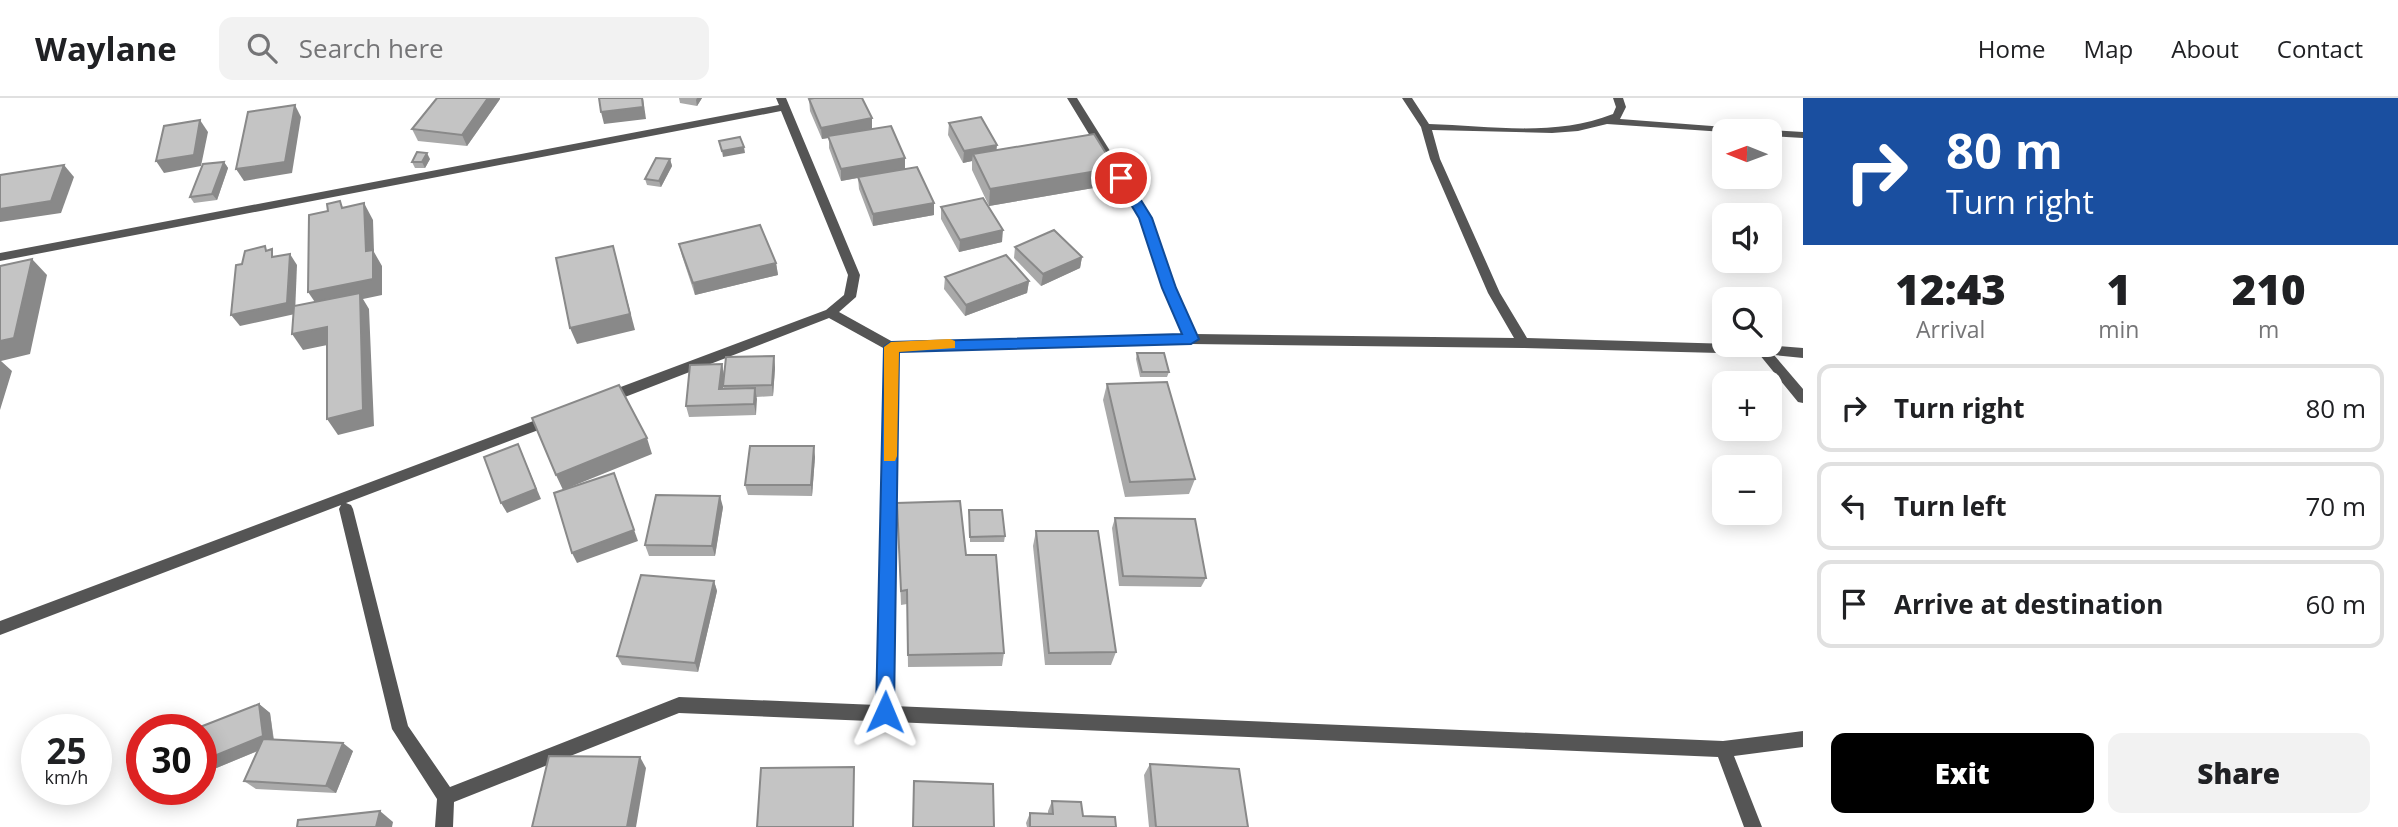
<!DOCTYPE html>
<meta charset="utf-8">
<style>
body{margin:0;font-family:"Open Sans",sans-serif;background:#f2f2f2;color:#202124;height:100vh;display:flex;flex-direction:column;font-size:26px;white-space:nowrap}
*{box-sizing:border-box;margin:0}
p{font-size:23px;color:#757577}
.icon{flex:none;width:38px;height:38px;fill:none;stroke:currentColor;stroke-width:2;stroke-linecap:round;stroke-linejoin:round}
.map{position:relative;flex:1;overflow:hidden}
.sheet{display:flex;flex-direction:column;background:#fff;width:595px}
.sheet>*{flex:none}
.hud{background:#1a4fa0;color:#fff;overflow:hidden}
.needle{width:46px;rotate:271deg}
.tools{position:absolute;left:1712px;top:21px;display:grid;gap:14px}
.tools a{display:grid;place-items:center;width:70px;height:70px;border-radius:14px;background:#fff;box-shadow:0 4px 18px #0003;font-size:35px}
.speed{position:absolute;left:21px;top:616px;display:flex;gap:14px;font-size:35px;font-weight:700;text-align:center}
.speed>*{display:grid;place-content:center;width:91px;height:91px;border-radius:50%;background:#fff;box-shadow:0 4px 18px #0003;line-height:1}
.speed small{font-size:18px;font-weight:400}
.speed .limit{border:10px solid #d22;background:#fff;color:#111}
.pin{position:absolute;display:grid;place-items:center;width:60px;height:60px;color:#fff;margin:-30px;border:4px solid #fff;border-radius:50%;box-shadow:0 2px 7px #0007}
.me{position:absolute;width:77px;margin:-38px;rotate:1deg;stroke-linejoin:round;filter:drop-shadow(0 0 5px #0008)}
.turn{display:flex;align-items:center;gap:24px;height:147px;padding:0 28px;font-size:32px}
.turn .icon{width:91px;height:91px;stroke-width:2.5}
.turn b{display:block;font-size:49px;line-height:60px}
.eta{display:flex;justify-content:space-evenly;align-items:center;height:119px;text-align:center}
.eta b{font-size:42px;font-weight:800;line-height:49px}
.cta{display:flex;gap:14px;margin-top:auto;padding:14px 28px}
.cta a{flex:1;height:80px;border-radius:14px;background:#000;color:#fff;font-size:28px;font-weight:800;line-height:80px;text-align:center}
.cta a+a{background:#f2f2f2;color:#202124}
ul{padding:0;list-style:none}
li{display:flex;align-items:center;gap:21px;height:88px;margin:0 14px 10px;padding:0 14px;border:4px solid #e0e0e0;border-radius:14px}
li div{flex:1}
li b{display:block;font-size:26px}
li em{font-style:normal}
header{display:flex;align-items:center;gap:42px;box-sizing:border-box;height:98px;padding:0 35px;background:#fff;border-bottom:2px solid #e0e0e0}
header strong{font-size:33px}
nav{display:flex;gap:38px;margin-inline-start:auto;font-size:24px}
.search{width:490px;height:63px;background:#f2f2f2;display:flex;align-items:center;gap:18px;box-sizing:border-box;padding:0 24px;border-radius:14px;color:#757577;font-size:26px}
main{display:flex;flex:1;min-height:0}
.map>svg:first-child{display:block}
</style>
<header>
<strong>Waylane</strong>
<div class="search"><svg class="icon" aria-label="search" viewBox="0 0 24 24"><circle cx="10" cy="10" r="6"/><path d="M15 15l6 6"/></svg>Search here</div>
<nav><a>Home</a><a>Map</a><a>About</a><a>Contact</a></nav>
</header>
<main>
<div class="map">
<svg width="1803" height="729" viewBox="0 0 1803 729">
<rect width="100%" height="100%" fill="#fff"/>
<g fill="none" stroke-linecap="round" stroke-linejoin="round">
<!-- street -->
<g fill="#555" fill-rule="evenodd">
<path d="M776,0H786L860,177L856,199L839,214L893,244L1183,237L1163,190L1140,120L1067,0H1077L1152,120L1175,190L1195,236L1514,240L1488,195L1430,61L1421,29L1402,0H1412L1429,26C1489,28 1556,39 1613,16L1616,9L1613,0H1623L1626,9L1620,21L1751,31L1752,33L1724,34L1607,26L1578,33L1552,35L1432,32L1440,61L1500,195L1527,240L1766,247L1803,250V260L1774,257L1803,291V305L1798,304L1759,256L1523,250L1191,246L897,253L893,608L1723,643L1803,633V649L1734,658L1762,729H1744L1718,659L679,615L454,704L453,729H435L437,701L392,631L339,411L341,407L0,537V523L552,316L559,321L557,325L346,405L351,407L353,411L408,628L450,689L679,599L877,607L885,251L829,220L612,304L607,305L600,300L602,296L826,212L844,197L848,177L781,13L0,163V155L779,7Z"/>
<polygon points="1769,32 1803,34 1803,40 1769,38 1769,33 1765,33"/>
</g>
</g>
<!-- wall -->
<g fill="#a9a9a9">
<polygon points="679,0 702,0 697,8 680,5"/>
<polygon points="500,1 467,48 418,43 412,31"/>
<polygon points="809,1 872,31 905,71 934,117 873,128 859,91 858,80 841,83 829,50 829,40 822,41 810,13"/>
<polygon points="949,25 996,52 1111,87 989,108 972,72 972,63 963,65 948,37"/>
<polygon points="430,61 425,70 415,70 412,64"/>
<polygon points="670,61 672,68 661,89 647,87 645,81"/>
<polygon points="224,64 228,70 217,102 194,105 190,99"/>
<polygon points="941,109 1002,144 959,154 941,121"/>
<polygon points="679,146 776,165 778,177 695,197 682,158"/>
<polygon points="1015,149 1082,159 1080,170 1041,188 1014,160"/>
<polygon points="945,179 1029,183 1027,195 965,218 944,191"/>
<polygon points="1137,255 1169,274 1167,279 1140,279 1136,261"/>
<polygon points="774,258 775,270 773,298 756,299 756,317 689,319 686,308 722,266 724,277 723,291 724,291 723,288"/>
<polygon points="1107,286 1195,381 1189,396 1125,399 1103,302"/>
<polygon points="815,359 812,398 748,397 745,387"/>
<polygon points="897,405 966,457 1004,555 1002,568 908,569 907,506 901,507"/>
<polygon points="723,409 715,458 649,458 645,447"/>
<polygon points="969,412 1005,438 1004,444 970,444"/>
<polygon points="1115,420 1206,480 1201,489 1119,488 1112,430"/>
<polygon points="1036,433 1116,554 1111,567 1045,567 1033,448"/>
<polygon points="714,483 717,493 698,574 622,567 617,558"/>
<polygon points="259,606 270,615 274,642 353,653 336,695 256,691 244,683 258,653 214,671 202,663"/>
<polygon points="1150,666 1248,729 1149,729 1144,677"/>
<polygon points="1052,703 1083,718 1116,729 1027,729 1026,725 1030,715 1048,716 1048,713"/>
</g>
<!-- shaded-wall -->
<g fill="#898989">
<polygon points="488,0 500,0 500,1 467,48 462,37"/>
<polygon points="643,0 646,21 604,26 601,14"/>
<polygon points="697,0 702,0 697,8 696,2"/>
<polygon points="295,7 301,19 292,75 244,83 236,71"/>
<polygon points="872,20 872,32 822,41 821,30"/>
<polygon points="200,22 208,34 201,68 164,75 156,63"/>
<polygon points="997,47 996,59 973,56 972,63 963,65 964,53"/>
<polygon points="744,49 745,55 723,59 722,53"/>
<polygon points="427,55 430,61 425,70 422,64"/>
<polygon points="905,60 905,71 841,83 841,71"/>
<polygon points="670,61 672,68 661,89 659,83"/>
<polygon points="224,64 228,70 217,102 212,96"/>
<polygon points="64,67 74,79 61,115 0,124 0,111"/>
<polygon points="1115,70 1111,87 989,108 990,91"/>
<polygon points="364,105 373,122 374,154 382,168 382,197 363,201 369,211 374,328 338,337 327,321 363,312 319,210 308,194 366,153"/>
<polygon points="934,105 934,117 873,128 873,116"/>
<polygon points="1003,132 1002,144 959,154 960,142"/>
<polygon points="613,148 635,232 577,246 570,230"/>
<polygon points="290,156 297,167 295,216 240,228 231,217"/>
<polygon points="1082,159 1080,170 1041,188 1043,176"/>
<polygon points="32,161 47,177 30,256 1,263 12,273 0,312 0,243"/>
<polygon points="776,165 778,177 695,197 693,185"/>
<polygon points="1029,183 1027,195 965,218 966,207"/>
<polygon points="327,229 337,245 303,252 292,236"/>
<polygon points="774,258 775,270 773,298 772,287"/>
<polygon points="722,266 724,277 722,302 719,291"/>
<polygon points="755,290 757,301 756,317 754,306"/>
<polygon points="647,340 652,356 563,392 556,377"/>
<polygon points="518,346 541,401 507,415 501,405"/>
<polygon points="814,348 815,359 812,398 811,387"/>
<polygon points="614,375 638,443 577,465 572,455"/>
<polygon points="720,398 723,409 715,458 712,448"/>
<polygon points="714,483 717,493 698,574 695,565"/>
<polygon points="259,606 270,615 274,646 214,671 202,663"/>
<polygon points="343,645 353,653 336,695 326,688"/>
<polygon points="640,659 646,670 636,729 627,729"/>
<polygon points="854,669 854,729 853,729"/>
<polygon points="380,713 393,724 392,729 376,729"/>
</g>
<!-- building -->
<g fill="#c4c4c4" stroke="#898989" stroke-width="2">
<polygon points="437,0 488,0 462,37 412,31"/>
<polygon points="599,0 642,0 643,9 601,14"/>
<polygon points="814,0 862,0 872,20 821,30 809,1"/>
<polygon points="295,7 285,64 236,71 248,14"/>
<polygon points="981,19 997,47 964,53 949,25"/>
<polygon points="200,22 194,57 156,63 164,28"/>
<polygon points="891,28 905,60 841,71 828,38"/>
<polygon points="1094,36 1115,70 990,91 973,56"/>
<polygon points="740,39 744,49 722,53 719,43"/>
<polygon points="417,54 427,55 422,64 412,64"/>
<polygon points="656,60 670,61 659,83 645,81"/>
<polygon points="224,64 212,96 190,99 203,66"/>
<polygon points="64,67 51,103 0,111 0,77"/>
<polygon points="917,69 934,105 873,116 858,79"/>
<polygon points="983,100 1003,132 960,142 941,109"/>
<polygon points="340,103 342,110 364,105 366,153 373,152 373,181 308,194 309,117 328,113 327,106"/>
<polygon points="760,127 776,165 693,185 679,146"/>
<polygon points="1054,132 1082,159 1043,176 1015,149"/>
<polygon points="265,148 266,153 272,151 272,159 290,156 287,205 231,217 236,167 242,166 245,153"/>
<polygon points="613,148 630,216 570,230 556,160"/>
<polygon points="1006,157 1029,183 966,207 945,179"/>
<polygon points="32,161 14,240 0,243 0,168"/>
<polygon points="360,195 363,312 327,321 327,229 292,236 294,208"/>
<polygon points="1137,255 1164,255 1169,274 1142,274"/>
<polygon points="774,258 772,287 723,288 726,259"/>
<polygon points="722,266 719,291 755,290 754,306 686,308 690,267"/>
<polygon points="1167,284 1195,381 1130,384 1107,286"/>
<polygon points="619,287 647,340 556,377 532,320"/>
<polygon points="518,346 536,391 501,405 484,359"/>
<polygon points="750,348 814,348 811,387 745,387"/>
<polygon points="614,375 634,432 572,455 554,395"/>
<polygon points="656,397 720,398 712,448 645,447"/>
<polygon points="960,403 966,457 996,457 1004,555 908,557 907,492 901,493 897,405"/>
<polygon points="969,412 1002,412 1005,438 970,439"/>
<polygon points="1115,420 1195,421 1206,480 1123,478"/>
<polygon points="1036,433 1098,433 1116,554 1049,555"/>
<polygon points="641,477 714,483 695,565 617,558"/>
<polygon points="259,606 263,638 202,663 201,632 200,632 200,629"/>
<polygon points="263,641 343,645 326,688 244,683"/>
<polygon points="549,658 640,659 627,729 532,729"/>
<polygon points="1150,666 1239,671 1248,729 1156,729"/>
<polygon points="854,669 853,729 757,729 761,670"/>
<polygon points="914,683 993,686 994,729 913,729"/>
<polygon points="1052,703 1081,704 1083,718 1115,719 1116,729 1030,729 1030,715 1053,716"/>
<polygon points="380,713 376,729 297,729 298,722"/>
</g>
<!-- route -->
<polygon fill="#1a73e8" stroke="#114b97" stroke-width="2" points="1121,76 1126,78 1152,120 1176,190 1199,241 1191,246 899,254 894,614 892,620 885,623 878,620 876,614 884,249 891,244 1182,236 1162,190 1139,120 1115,80"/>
<!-- slow -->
<polygon fill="#f59e0b" points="950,241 955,243 955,250 899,254 897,358 895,363 884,363 884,249 891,244"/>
</svg>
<div class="tools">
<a><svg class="needle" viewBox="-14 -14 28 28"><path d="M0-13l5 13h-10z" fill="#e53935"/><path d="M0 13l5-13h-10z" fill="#757577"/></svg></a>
<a><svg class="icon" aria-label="sound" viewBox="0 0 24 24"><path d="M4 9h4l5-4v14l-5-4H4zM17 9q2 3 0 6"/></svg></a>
<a><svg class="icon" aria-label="search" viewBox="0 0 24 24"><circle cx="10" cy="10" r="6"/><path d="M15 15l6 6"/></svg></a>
<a>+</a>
<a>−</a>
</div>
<div class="speed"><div>25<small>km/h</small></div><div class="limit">30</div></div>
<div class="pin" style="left:1121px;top:80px;background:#d93025"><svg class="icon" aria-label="arrive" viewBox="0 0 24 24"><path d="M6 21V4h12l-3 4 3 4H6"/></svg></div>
<svg class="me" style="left:885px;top:614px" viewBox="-20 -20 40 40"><path d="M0-17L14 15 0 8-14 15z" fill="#1a73e8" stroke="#fff" stroke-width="4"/></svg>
</div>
<section class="sheet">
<div class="hud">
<div class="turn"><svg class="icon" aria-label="right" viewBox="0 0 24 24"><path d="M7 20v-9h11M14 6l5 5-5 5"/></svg><div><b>80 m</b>Turn right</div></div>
</div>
<div class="eta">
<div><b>12:43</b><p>Arrival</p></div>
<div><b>1</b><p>min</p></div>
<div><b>210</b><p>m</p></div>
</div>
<ul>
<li><svg class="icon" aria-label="right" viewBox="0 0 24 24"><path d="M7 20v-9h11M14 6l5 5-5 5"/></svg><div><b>Turn right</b></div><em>80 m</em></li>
<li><svg class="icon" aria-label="left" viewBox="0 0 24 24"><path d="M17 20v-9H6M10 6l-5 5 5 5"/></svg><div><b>Turn left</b></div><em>70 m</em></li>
<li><svg class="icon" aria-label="arrive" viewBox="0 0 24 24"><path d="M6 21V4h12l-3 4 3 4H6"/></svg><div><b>Arrive at destination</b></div><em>60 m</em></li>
</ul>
<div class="cta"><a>Exit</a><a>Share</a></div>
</section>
</main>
